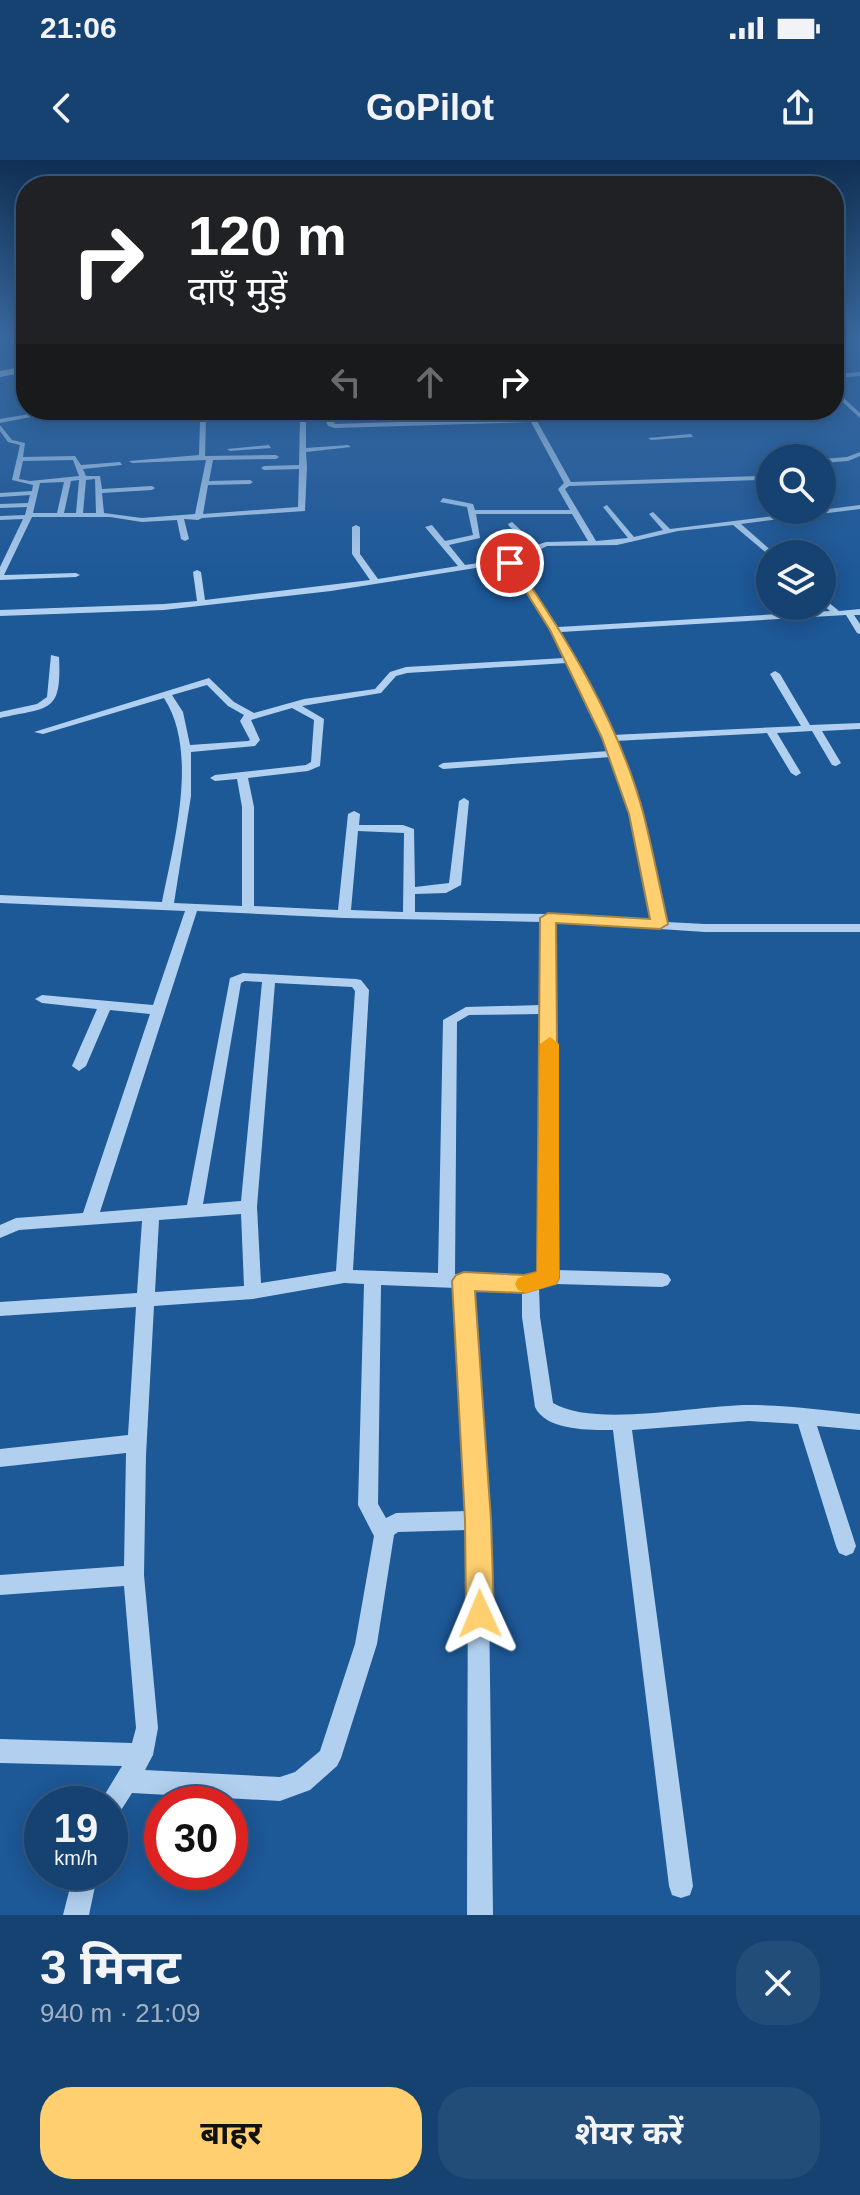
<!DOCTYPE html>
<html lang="hi">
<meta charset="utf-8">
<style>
body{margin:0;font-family:Arial,"Noto Sans Devanagari",sans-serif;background:#234d79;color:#f1f3f6;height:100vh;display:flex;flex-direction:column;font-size:30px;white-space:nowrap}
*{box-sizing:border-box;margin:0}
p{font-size:26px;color:#9eb0c3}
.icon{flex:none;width:44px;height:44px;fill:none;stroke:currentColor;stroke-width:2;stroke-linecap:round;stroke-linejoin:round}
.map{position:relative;height:1755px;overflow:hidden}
.details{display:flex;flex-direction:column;background:#164271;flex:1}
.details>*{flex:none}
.hud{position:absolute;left:16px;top:16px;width:828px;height:244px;border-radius:32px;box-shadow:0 4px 20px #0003,0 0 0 2px #355b84;background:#202124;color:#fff;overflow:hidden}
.fabs{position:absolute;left:756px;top:284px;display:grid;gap:16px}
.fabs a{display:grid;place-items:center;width:80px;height:80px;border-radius:50%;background:#164271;box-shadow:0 4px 20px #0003,0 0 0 2px #355b84;font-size:40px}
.speed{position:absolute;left:24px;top:1626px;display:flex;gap:16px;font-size:40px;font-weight:700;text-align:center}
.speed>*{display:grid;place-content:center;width:104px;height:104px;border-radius:50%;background:#164271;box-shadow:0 4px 20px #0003,0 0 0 2px #355b84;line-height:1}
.speed small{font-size:20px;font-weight:400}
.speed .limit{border:12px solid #d22;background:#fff;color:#111}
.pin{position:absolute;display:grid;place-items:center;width:68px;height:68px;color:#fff;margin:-34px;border:4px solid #fff;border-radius:50%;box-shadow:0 2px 8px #0007}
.me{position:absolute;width:88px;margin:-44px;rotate:359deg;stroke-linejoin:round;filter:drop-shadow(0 0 6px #0008)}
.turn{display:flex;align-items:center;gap:28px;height:168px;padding:0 40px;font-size:36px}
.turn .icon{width:104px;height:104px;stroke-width:2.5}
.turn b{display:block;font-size:56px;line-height:68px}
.lanes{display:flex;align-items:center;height:76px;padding:0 40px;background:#0003;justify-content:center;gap:40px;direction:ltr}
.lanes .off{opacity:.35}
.round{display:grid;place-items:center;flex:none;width:84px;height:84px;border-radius:32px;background:#234d79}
.summary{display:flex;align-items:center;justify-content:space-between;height:136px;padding:0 40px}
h1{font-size:48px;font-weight:700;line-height:60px}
.cta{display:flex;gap:16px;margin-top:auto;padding:16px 40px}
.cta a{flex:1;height:92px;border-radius:32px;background:#ffcf70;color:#111;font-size:32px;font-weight:700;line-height:92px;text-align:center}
.cta a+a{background:#234d79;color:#f1f3f6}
.status{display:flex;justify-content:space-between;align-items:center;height:56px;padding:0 40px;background:#164271;direction:ltr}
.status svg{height:22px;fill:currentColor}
header{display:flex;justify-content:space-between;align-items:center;height:104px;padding:0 40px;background:#164271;font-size:36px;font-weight:700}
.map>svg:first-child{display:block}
</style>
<div class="status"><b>21:06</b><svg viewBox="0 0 49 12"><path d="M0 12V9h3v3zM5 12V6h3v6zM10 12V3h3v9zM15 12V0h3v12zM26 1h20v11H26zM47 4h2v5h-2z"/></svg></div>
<header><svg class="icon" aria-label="back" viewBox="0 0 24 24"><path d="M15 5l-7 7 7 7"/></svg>GoPilot<svg class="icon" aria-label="share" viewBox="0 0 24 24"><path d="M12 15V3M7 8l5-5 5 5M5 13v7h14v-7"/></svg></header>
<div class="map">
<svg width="860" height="1755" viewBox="0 0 860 1755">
<rect width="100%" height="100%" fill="#1d5897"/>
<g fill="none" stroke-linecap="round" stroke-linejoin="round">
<!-- minor -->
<g fill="#b1d0f0" fill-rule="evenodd">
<polygon points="0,176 11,176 26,196 26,202 8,178 0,179"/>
<polygon points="849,176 860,176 860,178"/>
<polygon points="860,212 860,216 834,218 834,214"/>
<polygon points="834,229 860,253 860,258 834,234"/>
<polygon points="54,250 67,250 0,263 0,259"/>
<path d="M166,250L201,257L222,258L325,250L335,264L529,258L526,253L529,251L535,258L684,253L686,256L537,261L571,322L759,316L762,318L759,320L569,326L565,329L596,381L628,378L603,347L607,345L634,377L663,370L649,354L653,352L670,369L860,345V349L741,364L775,394H770V396L733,365L678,371L617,385L547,386L515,402L558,467L830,451L822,444V437L839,451L860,449V455H854L860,464V474L857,473L846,455L561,472L612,575L801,566L770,514L775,511L780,514L810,565L860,563V569L822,571L841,603L836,606L832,605L812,571L777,573L801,613L796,616L791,613L767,573L615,581L642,654L666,762L705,764H860V772H705L554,762L555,846L557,849L555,852L556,1110L662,1113L668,1115L671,1120L668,1125L662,1127L556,1124L539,1127L540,1157L553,1243C595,1268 698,1245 749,1245C786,1245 823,1250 860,1254V1270L817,1266L856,1386L853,1393L846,1396L839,1393L836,1386L798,1264L749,1261L632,1270L693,1726L690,1735L681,1738L672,1735L669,1726L613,1270C590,1270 546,1271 535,1247L522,1157V1130L473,1129L488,1360L493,1755H467L468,1370L398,1372L394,1375L377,1484L341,1598L337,1606L310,1630L280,1641L132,1633L118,1655L110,1659V1644H99L122,1606L0,1603V1579L132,1583L136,1568L124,1426L0,1435V1415L124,1406L126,1293L0,1307V1289L128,1275L136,1147L0,1156V1142L137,1133L142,1061L19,1070L0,1078V1065L16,1058L83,1053L150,854L110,850L86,906L79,911L72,906L97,849L42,843L35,839L42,835L153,845L185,751L0,743V735L162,742C174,682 199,592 164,538L43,574L34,572L209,518L234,542L254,553L304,539L375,529L390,512L406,507L564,498L551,470L507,403L331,431L164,450L0,456V450L164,444L197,441L193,412L197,410L201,412L205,440L370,420L352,394V367L356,365L360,367V394L378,419L458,406L425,367L432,365L445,381L473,375L467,347L440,342L443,338L473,344L475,350H570L558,329L564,323L531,262L335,268L328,266L323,254L306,255V288L348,285L351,287L306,292L307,307L305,351L202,358L198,360L184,359L189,379L185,381L181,379L177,360L142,362L110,357H32L4,415L76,413L80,415L76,417L0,420V407L23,359L0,360V356L25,355L27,347L0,348V344L28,343L30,335L0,337V333L32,331L33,325L12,320L20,285L8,282L0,271V265L12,280L25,283L23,297L75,296L81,305L120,302L122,305L83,309L86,316H100L102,329L152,326L155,328L152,330L102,333L104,353L142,358L195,354L206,300L132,303L129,301L199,295L200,261L181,257ZM300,256L299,305L264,306L261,308L264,310L299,309L298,347L203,354L208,325L250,324L253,322L250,320L209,321L213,300L276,299L279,297L276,295L205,296L206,261H244ZM73,300L79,316L30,321L19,319L23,301ZM95,319L96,353H83L86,320ZM79,320L76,353H64L71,321ZM64,322L57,353H33L40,323ZM476,354H572L588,381L546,382L537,385L512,362L508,364L509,366L531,388L511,398L465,405L449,385L480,378ZM567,503L609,591L443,603L438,606L443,609L611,597L630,654L653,761L548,754L415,752V734L446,733L461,725L469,641L464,638L459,641L449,723L415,727L414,669L403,665H359L360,654L354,651L348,654L338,750L254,746V647L248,618L308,611L320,606L324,559L302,546L381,533L396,516L407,513ZM207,525L228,546L244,555L240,561L250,580L248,581L190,585L183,552L172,535ZM292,548L314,560L311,602L306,605L215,615L210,618L215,621L237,619L242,647V746L174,743L191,636V592L255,586L260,580L251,560ZM358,671L404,673L403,752L351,750ZM197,751L344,758L542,762L541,845L466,847L443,860L438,1113L353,1110L369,830L361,820L356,819L243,813L230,818L187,1045L100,1052ZM245,821L262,822L241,1041L203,1044L241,823ZM275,823L352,827L355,831L336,1111L261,1123L257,1047ZM541,854L539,1113L517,1117L455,1114L457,862L469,855ZM241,1054L244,1126L155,1132L159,1060ZM344,1123L364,1124L358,1345L374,1376L355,1484L320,1591L295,1612L280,1617L145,1610L153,1595L158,1568L144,1415L146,1295L154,1146L253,1139ZM381,1125L456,1128L467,1351L396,1353L386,1358L378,1344Z"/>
<polygon points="691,274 693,277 651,280 648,278"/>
<polygon points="269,285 271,288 230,291 227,289"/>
<polygon points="860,292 860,296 848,301 822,303 822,299 847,297"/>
<path d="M51,495L59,497C62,554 49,547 0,558V552L37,544L47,537Z"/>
<polygon points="74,1712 98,1712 89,1755 63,1755"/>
</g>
<!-- highway -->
<polygon fill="#fff" fill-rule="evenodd" points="26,206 26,212 0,217 0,211"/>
</g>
<!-- sky -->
<linearGradient id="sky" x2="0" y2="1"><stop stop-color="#103053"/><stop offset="0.42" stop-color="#3a6aa1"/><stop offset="1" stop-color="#3a6aa1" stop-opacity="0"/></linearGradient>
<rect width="860" height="421" fill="url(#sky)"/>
<!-- route -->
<path fill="#ffcf70" stroke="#a68749" stroke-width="2" d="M506,400H513C567,478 620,564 644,656C653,692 660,728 668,764L660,769L556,763L559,1118L556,1124L524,1133L475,1131L491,1360L494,1454L490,1464L480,1468L470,1464L466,1454L465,1360L452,1121L456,1115L464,1112L524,1115L537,1112L540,758L548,753L650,759L629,654L602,578L550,470Z"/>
<!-- slow -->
<polygon fill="#f59e0b" points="550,877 559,884 559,1118 556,1124 526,1133 518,1130 515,1124 518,1118 537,1112 540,884"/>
</svg>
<div class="fabs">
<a><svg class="icon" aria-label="search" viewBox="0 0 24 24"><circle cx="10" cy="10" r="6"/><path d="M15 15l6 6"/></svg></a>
<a><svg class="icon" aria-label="layers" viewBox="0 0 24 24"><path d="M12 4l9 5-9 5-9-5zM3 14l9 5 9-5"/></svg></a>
</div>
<div class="speed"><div>19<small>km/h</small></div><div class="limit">30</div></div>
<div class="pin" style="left:510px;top:403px;background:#d93025"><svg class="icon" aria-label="arrive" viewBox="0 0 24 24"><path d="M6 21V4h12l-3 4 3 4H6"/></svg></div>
<svg class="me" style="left:480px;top:1454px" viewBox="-20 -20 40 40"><path d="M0-17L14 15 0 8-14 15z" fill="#ffcf70" stroke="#fff" stroke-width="4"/></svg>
<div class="hud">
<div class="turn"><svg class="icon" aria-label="right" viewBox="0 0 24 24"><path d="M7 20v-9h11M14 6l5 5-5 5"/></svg><div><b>120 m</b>दाएँ मुड़ें</div></div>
<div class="lanes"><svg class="icon off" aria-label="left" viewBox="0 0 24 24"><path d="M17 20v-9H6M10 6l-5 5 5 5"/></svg><svg class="icon off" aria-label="ahead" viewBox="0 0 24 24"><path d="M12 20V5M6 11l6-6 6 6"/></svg><svg class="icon" aria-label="right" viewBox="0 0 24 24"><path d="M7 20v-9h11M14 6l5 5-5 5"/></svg></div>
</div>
</div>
<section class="details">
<div class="summary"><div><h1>3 मिनट</h1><p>940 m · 21:09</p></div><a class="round"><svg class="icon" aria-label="close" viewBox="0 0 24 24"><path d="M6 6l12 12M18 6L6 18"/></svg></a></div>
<div class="cta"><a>बाहर</a><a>शेयर करें</a></div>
</section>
